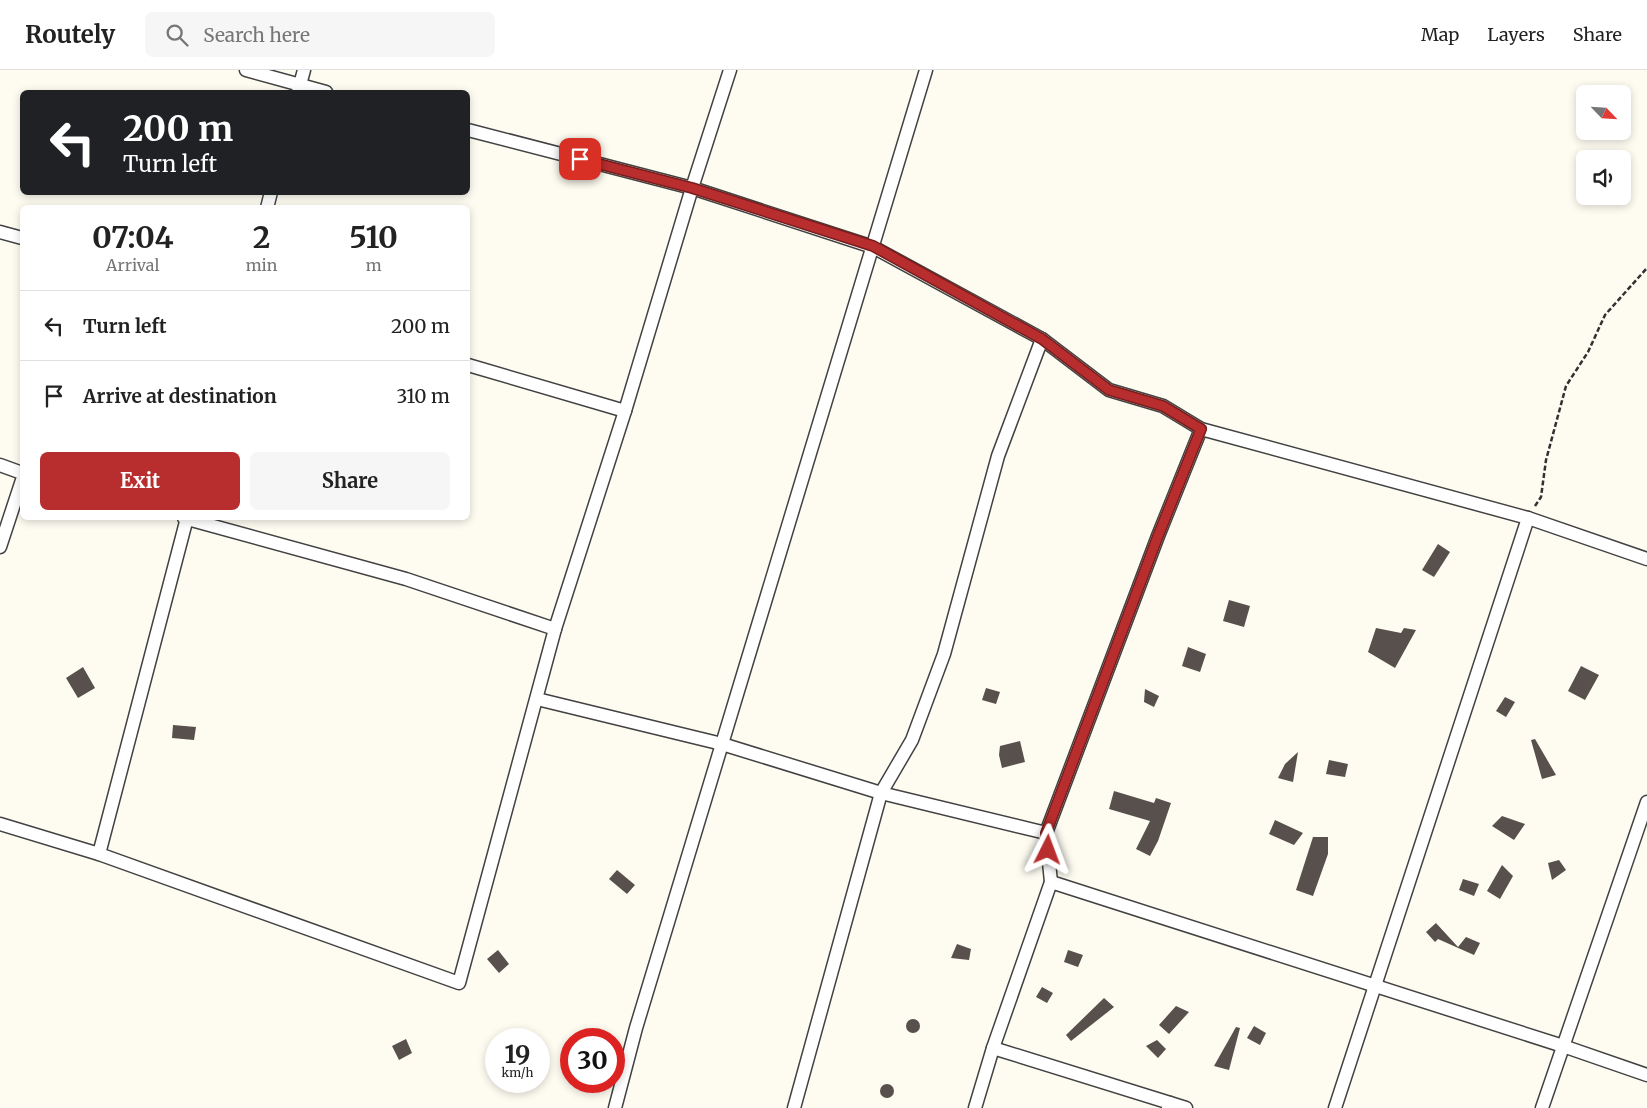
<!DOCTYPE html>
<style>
body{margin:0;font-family:Merriweather,serif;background:#f6f6f6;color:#222;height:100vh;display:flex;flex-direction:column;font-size:19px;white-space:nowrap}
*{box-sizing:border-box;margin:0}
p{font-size:16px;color:#767676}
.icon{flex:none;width:28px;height:28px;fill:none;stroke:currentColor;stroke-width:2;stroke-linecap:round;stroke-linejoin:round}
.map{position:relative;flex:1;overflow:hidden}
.side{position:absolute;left:20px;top:135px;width:450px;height:315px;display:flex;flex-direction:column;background:#fff;border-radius:8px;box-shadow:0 2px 8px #0003}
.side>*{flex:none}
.top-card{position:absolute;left:20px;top:20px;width:450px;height:105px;border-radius:8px;box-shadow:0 2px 8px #0003;background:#202124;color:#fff;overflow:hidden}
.needle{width:32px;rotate:115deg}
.controls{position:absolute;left:1576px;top:15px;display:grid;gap:10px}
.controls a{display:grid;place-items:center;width:55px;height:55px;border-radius:8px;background:#fff;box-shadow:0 2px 8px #0003;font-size:25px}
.speed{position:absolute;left:485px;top:958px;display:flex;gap:10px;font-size:25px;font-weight:700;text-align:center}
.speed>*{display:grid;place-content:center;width:65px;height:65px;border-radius:50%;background:#fff;box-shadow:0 2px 8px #0003;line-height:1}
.speed small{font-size:12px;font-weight:400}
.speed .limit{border:8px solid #d22;background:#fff;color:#111}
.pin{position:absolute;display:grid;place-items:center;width:42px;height:42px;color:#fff;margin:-21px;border-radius:10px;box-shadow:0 2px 8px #0006}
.me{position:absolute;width:55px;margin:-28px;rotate:3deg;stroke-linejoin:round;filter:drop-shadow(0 0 4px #0008)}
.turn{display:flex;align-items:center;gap:18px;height:105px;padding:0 20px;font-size:22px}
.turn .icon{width:65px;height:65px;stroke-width:2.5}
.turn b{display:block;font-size:35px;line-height:42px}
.eta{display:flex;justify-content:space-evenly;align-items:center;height:85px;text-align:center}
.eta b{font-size:30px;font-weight:700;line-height:35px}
.button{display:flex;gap:10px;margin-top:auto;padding:10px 20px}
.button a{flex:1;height:58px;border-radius:8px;background:#b82d2d;color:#fff;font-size:20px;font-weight:700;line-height:58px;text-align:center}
.button a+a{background:#f6f6f6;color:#222}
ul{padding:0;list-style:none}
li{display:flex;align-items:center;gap:15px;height:70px;padding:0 20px;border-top:1px solid #e0e0e0}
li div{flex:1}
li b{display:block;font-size:19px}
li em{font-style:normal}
header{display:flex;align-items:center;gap:30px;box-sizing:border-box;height:70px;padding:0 25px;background:#fff;border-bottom:1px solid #e0e0e0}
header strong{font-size:24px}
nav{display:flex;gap:28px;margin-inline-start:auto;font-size:18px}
.search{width:350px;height:45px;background:#f6f6f6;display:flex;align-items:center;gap:12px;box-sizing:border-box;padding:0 18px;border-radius:8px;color:#767676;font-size:19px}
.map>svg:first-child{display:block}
</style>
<header>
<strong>Routely</strong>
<div class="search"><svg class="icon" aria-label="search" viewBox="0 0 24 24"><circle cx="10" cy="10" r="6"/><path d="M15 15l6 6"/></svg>Search here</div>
<nav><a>Map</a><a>Layers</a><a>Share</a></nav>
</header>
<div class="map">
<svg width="1647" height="1038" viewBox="0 0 1647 1038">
<rect width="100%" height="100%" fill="#fefcf1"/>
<!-- building -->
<g fill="#57504c">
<polygon points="1438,474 1450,482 1434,507 1422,500"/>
<polygon points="1229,530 1250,536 1244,557 1223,551"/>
<polygon points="1376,558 1401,563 1404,558 1416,560 1395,598 1368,582"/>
<polygon points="1188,577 1206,584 1200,602 1182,596"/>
<polygon points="1581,596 1599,605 1585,630 1568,621"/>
<polygon points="83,597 95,618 78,628 66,608"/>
<polygon points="986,618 1000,622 996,634 982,630"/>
<polygon points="1145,619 1159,626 1154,637 1144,632"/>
<polygon points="1505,627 1515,632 1506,647 1496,641"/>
<polygon points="173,655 196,657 194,670 172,668"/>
<polygon points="1535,669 1556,705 1542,709 1531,670"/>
<polygon points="1020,671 1025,692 1002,698 999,685 1000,676"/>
<polygon points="1298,682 1293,712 1278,708 1285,694"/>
<polygon points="1329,690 1348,694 1345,707 1326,704"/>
<polygon points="1114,721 1154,733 1156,728 1171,733 1158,771 1150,786 1136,779 1150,751 1109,739"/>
<polygon points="1502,746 1525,754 1514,770 1492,756"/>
<polygon points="1275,750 1303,763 1294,775 1269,764"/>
<polygon points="1313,767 1328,767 1328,784 1313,826 1296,820"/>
<polygon points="1559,790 1566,800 1552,810 1548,793"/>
<polygon points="1502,795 1513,806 1500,829 1487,821"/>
<polygon points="617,800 635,815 627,824 609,809"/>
<polygon points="1463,809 1479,814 1474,826 1459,820"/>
<polygon points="1436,853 1458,877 1466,867 1480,873 1474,885 1438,869 1435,872 1426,862"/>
<polygon points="957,874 971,879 969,890 951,888"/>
<polygon points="498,880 509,894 499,903 487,889"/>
<polygon points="1068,880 1083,885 1078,897 1064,892"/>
<polygon points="1042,917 1053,923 1047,933 1036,927"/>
<polygon points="1104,928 1114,937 1071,971 1066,965"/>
<polygon points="1176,936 1189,942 1169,964 1159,955"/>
<circle cx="913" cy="956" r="7"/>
<polygon points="1254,956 1266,963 1260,975 1247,968"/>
<polygon points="1236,957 1240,958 1229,1000 1214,996"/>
<polygon points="406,969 412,983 399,990 392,976"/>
<polygon points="1157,970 1166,979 1158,988 1146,976"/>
<circle cx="887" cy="1021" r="7"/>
</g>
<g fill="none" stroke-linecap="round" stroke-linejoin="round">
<defs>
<g id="street">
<polyline points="246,0 326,22"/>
<polyline points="298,22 304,0"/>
<polyline points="468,60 692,118 730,0"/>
<polyline points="267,138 271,122"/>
<polyline points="0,162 22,168"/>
<polyline points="468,295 625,341"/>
<polyline points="0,395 22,403"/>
<polyline points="184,448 406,509 555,559"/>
<polyline points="0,477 22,410"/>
<polyline points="537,629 722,674 881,723 1046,763"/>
<polyline points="0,754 99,784 459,913 555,559 625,341 692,118 873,177 1042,269 1109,320 1163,336 1201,359 1528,448 1647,489"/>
<polyline points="99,784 187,448"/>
<polyline points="1051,812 1563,976 1647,1005"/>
<polyline points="993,978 1170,1033 1168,1038"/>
<polyline points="1170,1033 1186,1038"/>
<polyline points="615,1038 636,958 926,0"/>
<polyline points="794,1038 881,723 912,670 944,584 998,386 1042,269"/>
<polyline points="975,1038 993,978 1051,812 1046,763 1158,466 1201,359"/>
<polyline points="1335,1038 1528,448"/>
<polyline points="1542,1038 1647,732"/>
</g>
</defs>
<!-- street casing -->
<use href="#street" stroke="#424242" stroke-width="15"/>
<!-- path -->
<polyline stroke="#313131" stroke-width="2.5" stroke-dasharray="5 2.5" stroke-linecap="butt" points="1535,436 1541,427 1546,390 1566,316 1588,282 1605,245 1647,198"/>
<!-- street -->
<use href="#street" stroke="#fff" stroke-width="12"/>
</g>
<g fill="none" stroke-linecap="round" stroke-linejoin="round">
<defs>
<polyline id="route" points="580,89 692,118 873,176 1042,269 1109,320 1163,336 1201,359 1158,466 1046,763 1048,780"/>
</defs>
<!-- route casing -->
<use href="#route" stroke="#781d1d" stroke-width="12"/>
<!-- route -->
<use href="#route" stroke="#b82d2d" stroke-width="9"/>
</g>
</svg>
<div class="controls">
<a><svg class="needle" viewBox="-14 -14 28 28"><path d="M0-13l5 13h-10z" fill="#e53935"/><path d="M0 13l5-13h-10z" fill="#767676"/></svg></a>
<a><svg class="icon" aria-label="sound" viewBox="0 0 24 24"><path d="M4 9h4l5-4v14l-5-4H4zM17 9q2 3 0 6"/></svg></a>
</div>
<div class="speed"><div>19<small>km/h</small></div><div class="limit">30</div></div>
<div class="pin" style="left:580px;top:89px;background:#d93025"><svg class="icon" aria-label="arrive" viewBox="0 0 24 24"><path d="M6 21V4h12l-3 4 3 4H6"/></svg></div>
<svg class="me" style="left:1048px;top:780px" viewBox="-20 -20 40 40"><path d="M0-17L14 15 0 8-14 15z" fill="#b82d2d" stroke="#fff" stroke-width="4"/></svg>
<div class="top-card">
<div class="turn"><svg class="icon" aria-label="left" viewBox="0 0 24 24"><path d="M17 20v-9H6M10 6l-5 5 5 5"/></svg><div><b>200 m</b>Turn left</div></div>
</div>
<section class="side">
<div class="eta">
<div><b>07:04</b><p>Arrival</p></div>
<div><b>2</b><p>min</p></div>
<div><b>510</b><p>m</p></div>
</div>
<ul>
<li><svg class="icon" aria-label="left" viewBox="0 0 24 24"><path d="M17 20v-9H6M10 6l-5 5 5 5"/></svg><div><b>Turn left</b></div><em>200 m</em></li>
<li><svg class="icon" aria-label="arrive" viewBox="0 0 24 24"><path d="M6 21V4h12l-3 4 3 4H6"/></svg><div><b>Arrive at destination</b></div><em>310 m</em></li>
</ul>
<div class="button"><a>Exit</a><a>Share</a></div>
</section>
</div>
